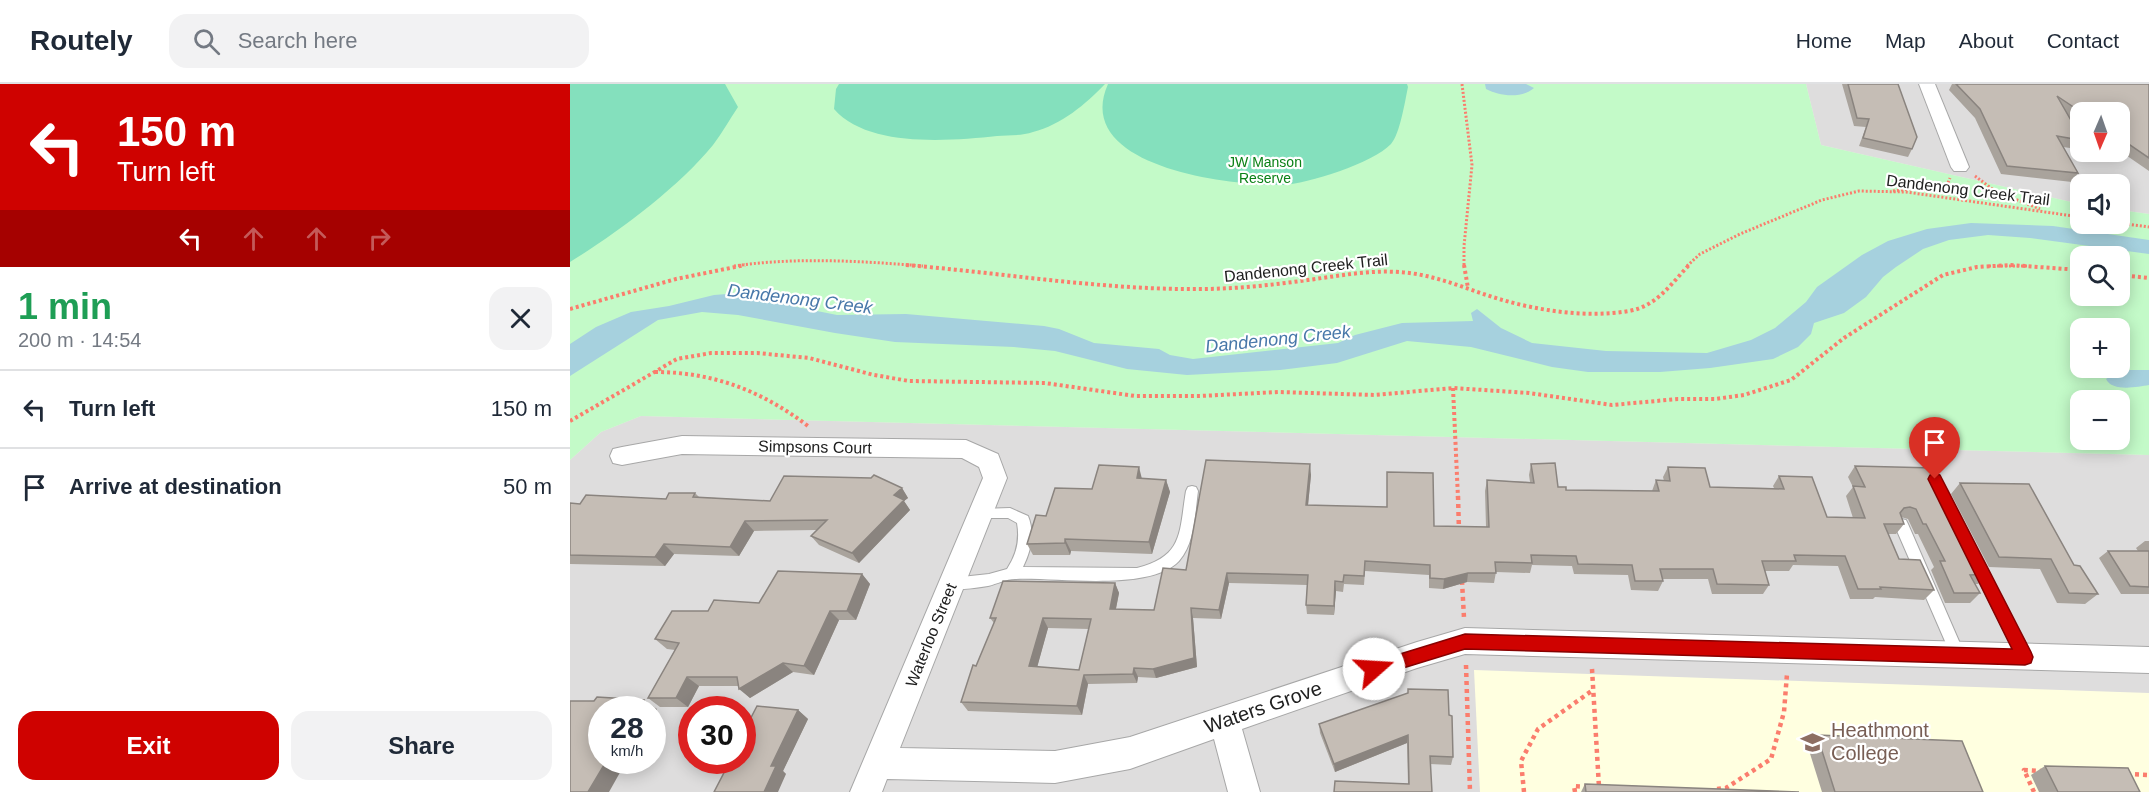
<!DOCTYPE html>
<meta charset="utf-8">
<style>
body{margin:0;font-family:Helvetica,sans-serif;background:#f2f2f3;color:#1f2937;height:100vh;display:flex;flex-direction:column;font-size:22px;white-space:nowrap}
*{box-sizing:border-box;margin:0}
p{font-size:20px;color:#747a83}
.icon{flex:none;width:33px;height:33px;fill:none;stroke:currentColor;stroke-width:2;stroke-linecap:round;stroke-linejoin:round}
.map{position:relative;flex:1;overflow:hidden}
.details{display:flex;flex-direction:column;background:#fff;width:570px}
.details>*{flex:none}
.top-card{background:#cf0200;color:#fff;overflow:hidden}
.needle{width:39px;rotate:182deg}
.controls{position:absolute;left:1500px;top:18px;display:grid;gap:12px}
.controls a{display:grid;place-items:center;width:60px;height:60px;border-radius:12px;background:#fff;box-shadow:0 3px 15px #0003;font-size:30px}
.speed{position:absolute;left:18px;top:612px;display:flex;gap:12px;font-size:30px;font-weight:700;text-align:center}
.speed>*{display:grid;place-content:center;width:78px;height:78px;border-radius:50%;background:#fff;box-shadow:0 3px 15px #0003;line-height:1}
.speed small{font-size:15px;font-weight:400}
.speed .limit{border:9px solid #d22;background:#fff;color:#111}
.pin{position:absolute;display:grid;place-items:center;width:51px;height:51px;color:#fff;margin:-62px -26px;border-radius:50% 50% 50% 0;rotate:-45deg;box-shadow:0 0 6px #0007}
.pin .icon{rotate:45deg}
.me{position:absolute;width:66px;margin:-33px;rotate:71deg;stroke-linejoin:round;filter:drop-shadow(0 0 4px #0008)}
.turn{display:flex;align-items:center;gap:21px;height:126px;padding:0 18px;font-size:27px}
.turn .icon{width:78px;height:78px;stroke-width:2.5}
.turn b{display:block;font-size:42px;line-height:51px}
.lanes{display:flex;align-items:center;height:57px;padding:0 18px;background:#0003;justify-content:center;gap:30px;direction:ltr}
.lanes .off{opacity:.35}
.round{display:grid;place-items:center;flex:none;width:63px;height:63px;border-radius:18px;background:#f2f2f3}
.overview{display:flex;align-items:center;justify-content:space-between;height:102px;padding:0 18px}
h1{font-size:36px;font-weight:800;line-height:45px;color:#1e9e55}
.cta{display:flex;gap:12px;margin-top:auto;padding:12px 18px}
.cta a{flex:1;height:69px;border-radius:18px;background:#cf0200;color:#fff;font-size:24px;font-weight:800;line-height:69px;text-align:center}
.cta a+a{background:#f2f2f3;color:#1f2937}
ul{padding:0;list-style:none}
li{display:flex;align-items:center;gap:18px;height:78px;padding:0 18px;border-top:2px solid #e0e1e3}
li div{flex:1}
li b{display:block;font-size:22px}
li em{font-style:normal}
header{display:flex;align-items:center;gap:36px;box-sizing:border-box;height:84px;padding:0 30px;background:#fff;border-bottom:2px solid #e0e1e3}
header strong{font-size:28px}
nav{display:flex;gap:33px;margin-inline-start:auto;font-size:21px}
.search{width:420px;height:54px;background:#f2f2f3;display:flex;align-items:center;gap:15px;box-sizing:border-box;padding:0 21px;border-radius:18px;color:#747a83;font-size:22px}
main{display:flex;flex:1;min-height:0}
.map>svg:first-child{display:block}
</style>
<header>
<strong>Routely</strong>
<div class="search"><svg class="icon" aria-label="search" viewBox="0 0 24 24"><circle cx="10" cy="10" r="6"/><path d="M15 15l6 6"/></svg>Search here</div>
<nav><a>Home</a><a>Map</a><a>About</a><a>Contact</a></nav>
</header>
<main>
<section class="details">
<div class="top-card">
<div class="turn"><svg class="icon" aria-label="left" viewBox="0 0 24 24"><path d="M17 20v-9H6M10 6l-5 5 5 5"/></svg><div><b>150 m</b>Turn left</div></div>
<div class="lanes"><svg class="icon" aria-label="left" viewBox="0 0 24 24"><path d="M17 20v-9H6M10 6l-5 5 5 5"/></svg><svg class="icon off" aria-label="ahead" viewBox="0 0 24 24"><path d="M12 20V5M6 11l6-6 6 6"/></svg><svg class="icon off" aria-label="ahead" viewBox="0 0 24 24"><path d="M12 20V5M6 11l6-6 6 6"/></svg><svg class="icon off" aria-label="right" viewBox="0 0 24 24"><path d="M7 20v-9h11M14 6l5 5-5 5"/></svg></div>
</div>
<div class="overview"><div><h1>1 min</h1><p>200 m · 14:54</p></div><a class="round"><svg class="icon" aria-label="close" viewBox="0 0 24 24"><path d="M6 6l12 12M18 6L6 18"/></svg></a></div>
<ul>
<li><svg class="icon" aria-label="left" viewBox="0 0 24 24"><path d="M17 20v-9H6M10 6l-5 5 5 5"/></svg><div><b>Turn left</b></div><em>150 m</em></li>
<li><svg class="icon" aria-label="arrive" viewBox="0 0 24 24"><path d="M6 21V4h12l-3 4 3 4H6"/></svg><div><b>Arrive at destination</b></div><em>50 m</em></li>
</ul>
<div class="cta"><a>Exit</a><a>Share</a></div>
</section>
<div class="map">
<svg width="1579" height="708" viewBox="0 0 1579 708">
<rect width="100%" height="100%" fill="#f0ede6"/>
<!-- residential -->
<g fill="#dedddd" fill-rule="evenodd">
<path d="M1236,0H1579V130L1550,126V100H1510V120L1251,61ZM1510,28H1550V68H1510Z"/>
<path d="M71,332L1579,371V708H0V376L31,348ZM32,626H82V676H32ZM122,626H172V676H122Z"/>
</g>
<!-- education -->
<polygon fill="#ffffe0" points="904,586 1579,609 1579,708 910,708"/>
<!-- park -->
<path fill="#c3fac8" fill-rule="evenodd" d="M0,0H1236L1251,61L1510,120V140H1550V126L1579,130V371L71,332L31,348L0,376ZM1510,172H1550V212H1510ZM1510,244H1550V284H1510ZM1510,316H1550V356H1510Z"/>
<!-- pitch -->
<g fill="#84e0bd">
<path d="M0,0H155L168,23C160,35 152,49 143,61C108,104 47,149 0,178Z"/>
<path d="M269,0H535C516,20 491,41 463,48C452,52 438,51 427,52C379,57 298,64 264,25L266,5Z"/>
<path d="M538,0H837L838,3C835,17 830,50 821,60C803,79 738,100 712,101C660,102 501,83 538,0Z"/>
</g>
<!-- water -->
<g fill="#a6d1de">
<path d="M915,0H956L964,4C951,15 929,12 916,5Z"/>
<polygon points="1401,139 1483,142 1579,156 1579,170 1460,154 1418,151 1379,156 1353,165 1326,183 1313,193 1296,213 1274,229 1244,239 1241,250 1228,263 1203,275 1140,284 1090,288 1018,288 982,283 901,263 837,257 767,279 710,286 617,291 557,285 485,267 444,263 325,258 265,249 168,231 132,228 88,236 0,292 0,260 26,243 61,228 99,222 144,211 170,209 194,210 227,223 267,231 336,230 474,242 489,245 524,259 589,265 600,271 623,275 768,259 785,251 832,239 903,237 901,229 907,225 931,244 962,259 1036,267 1137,269 1181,256 1205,244 1236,218 1247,203 1292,171 1318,157 1357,145"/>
<path d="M1557,286H1579V301C1567,303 1542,308 1536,295L1545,289Z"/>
</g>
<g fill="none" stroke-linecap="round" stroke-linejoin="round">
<defs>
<g id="lane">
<path d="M622,402L626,403L628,407C625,429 625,459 609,477C580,508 486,493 445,495C436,495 427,500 418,502C407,504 394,505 382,506L377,504L375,500L377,496L382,494L419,490L437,485C447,470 450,456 447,439L438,434H405L404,430L405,426L410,425L440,424L458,432C465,449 461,467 453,483L567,484C614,472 609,448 616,407L618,403Z"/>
<polygon points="1331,435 1336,436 1338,440 1395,571 1393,576 1388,578 1383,576 1381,571 1324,440 1326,436"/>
<polygon points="1408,475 1413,477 1459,567 1461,572 1459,577 1454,579 1449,577 1401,481 1403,477"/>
</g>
<g id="street">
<polygon points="1349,0 1365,0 1399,83 1396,87 1384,87 1381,83"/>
<polygon points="112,352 396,356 428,370 437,394 330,664 485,667 560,653 847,558 895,544 1579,563 1579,589 895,570 847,584 672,645 690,708 658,708 644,655 560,685 485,699 317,695 312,708 280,708 413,394 409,383 392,374 112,370 52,381 43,379 40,372 43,365 52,363"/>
</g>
</defs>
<!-- lane casing -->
<use href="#lane" stroke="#a7a7a7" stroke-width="2"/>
<!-- street casing -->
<use href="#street" stroke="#a7a7a7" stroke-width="2"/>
<!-- path-far2 -->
<g stroke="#fb7d6d" stroke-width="3" stroke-dasharray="2 2" stroke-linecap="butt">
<polyline points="892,0 902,81 894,162 894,182"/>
<polyline points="1405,92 1425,107 1470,125"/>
<polyline points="1323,107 1373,101 1378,99 1380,94"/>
<polyline points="1550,139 1579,143"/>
<path d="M164,182C227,173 290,177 353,182"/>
<polyline points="1117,182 1130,170 1170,150 1252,116 1289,107 1336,108 1510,133"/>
<polyline points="1419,182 1459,182"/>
</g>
<!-- path-far1 -->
<g stroke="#fb7d6d" stroke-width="4" stroke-dasharray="3 3" stroke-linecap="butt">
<path d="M336,181C434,189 531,206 630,205C666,205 702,201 738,196C768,192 798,186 829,188C864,190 896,205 929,215C970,227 1017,234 1059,227C1087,222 1101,200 1119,181"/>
<polyline points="894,181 898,204"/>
<polyline points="1550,191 1579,194"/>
<polyline points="0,225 106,195 175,181"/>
<path d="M85,288C143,288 192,307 238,342"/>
<polyline points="883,304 888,414"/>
<polyline points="0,337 107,275 141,269 187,269 239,274 304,291 339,297 475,299 565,312 630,312 708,308 805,311 883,304 959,309 1042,321 1108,315 1145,315 1174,311 1221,296 1274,254 1373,191 1407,183 1441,181 1510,186"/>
</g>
<!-- path -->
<g stroke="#fb7d6d" stroke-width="4.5" stroke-dasharray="4 4" stroke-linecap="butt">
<polyline points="888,412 889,447"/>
<polyline points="892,497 894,534"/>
<polyline points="896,581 900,708"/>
<polyline points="1022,585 1029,703"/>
<polyline points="1557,690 1579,691"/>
<polyline points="1147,705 1156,704 1201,675 1214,628 1217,590"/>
<polyline points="954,708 951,677 968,645 1023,606"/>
<polyline points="1005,708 1004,702 1019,703"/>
<polyline points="1464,708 1454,686 1472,687"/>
</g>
<!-- lane -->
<use href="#lane" fill="#fff" fill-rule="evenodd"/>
<!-- street -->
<use href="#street" fill="#fff" fill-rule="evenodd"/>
</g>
<!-- wall -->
<g fill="#a9a39c" fill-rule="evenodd">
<polygon points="1272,0 1328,0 1342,65 1338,73 1289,62 1296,43 1284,42"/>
<polygon points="1382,0 1579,0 1579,87 1550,67 1550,28 1510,28 1510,41 1499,33 1510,56 1510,59 1507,65 1493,63 1508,89 1502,98 1431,90 1405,34 1379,6"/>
<path d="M961,380L988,403L996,406L1082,407L1086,396L1094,397L1093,393L1098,383L1140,403L1204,404L1203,402L1209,392L1257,433L1283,434L1276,412L1283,403L1278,393L1285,382L1365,384L1418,490L1408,500H1405L1410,509L1400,519H1375L1361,486L1364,483L1348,450H1345L1338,435L1331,433L1334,440L1326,450H1318L1329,475L1364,506L1354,516L1305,513L1303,515H1280L1268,482L1223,481L1219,487H1195L1199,501L1193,510H1142L1138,495H1092L1093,497L1088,507L1061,506L1058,491L1004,490L1002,482L962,481L960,489L926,488L924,499L897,498L873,505L859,504V491L795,487L794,501L774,500L773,508L766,507L764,531L737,530L736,521L737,501L659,499L651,535L623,534L627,583L586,594L568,593L567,599L518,600L512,631L398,627L391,618L424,539L420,534L545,499L549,509L546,525L584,526L616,486L741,391L738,421L864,442L916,443L915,407L917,396L960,398L959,391ZM478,544L519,545L509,586L467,583Z"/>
<polygon points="572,395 596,396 600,408 582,470 501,467 500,471 463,471 457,460 522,405"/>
<polygon points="1390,399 1504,481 1528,510 1515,520 1487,519 1470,485 1419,483 1381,410"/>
<polygon points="332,404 338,414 334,417 340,426 289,479 249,461 241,452 247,446 184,447 169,472 104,470 95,482 0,480 0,419 10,420 96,415 125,409 129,413 200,417"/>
<polygon points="1575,457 1579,457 1579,510 1551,510 1529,474 1538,467 1568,467 1566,464"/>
<polygon points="292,490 300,500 286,536 269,536 244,591 223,588 180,614 168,602 129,602 118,623 90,623 78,614 105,566 97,565 85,555 138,527 189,519"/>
<polygon points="228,626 238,635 213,687 216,690 145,687 132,678"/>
<polygon points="879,631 883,673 881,681 860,680 862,708 838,700 837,659 765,688 750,649 749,640"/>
<polygon points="1247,651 1413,708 1252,708 1237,660"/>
<polygon points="1475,682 1570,708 1469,708 1461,691"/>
<polygon points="1015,700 1230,708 1011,708"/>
</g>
<!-- shaded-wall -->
<g fill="#8a847f">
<polygon points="740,380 741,391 737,431 736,421"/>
<polygon points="569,383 572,395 567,394"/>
<polygon points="596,396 600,408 582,470 579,458"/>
<polygon points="332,404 338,414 334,417 340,426 289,479 282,469 324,411"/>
<polygon points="175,437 184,447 169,472 160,463"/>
<polygon points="495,455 501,467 500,471 495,459"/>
<polygon points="94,460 104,470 95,482 85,473"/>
<polygon points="657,489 659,499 651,535 649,526"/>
<polygon points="898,489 897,498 873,505 874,495"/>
<polygon points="292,490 300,500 286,536 277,527"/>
<polygon points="765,497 766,507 764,531 764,522"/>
<polygon points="545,499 549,509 544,534 540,525"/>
<polygon points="621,524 623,534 627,583 586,594 583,585"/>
<polygon points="260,527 269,536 244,591 234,582"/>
<polygon points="473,534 478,544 465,591 459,582"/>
<polygon points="213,579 223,588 180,614 169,605"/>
<polygon points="564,584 568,593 567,599 563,590"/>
<polygon points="514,591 518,600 512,631 507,622"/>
<polygon points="117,593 129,602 118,623 106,614"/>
<polygon points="74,616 87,625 82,634 82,626 68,626"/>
<polygon points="228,626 238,635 213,687 216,690 208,708 194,708 201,682"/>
<polygon points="838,651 837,659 765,688 764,680"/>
<polygon points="37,676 57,676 39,708 18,708"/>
</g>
<!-- building -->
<g fill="#c5bdb5" stroke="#8a847f" stroke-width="1.5" fill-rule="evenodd">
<polygon points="1278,0 1328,0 1347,53 1342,65 1293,54 1299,35 1287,34"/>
<polygon points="1386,0 1579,0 1579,74 1550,54 1550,28 1511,28 1487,12 1510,52 1510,56 1487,52 1508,89 1437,82 1410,25"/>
<path d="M636,376L740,380L736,421L817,423V388L863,389L864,442L919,443L917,396L964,399L961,380L985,379L988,403H996V406L1089,407L1086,396L1100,397L1098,383L1135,384L1140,403L1214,405L1209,392L1242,393L1257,433L1295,434L1283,402L1295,403L1285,382L1365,384L1418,490L1400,491L1410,509H1384L1370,477H1375L1356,440H1353L1346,425L1340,423L1334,424L1330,429L1334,440H1314L1329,475L1350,476L1364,506L1310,503L1311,505H1288L1275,472L1224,471L1226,477H1192L1199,501L1147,500L1143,485H1090L1093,497H1065L1062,481L1008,480L1006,472L961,471L962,479L925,478L926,489H898L874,495L860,494V481L795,477L794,492L774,491L773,498L765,497L764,522L736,521L738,491L657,489L649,526L621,524L624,574L583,585L564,584L563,590L514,591L507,622L391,618L403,581L406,582L426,534H420L433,497L545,499L540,525L584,526L593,484L616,486ZM473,534L521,535L509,586L459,582Z"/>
<polygon points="529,381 569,383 567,394 596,396 579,458 495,455 495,459 457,460 466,431 476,432 485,404 522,405"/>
<polygon points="304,391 332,404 324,411 334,416 282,469 241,452 257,436 175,437 160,463 94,460 85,473 0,471 0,419 10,420 16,411 96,415 99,409 125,409 123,413 200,417 214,392 301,394"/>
<polygon points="1390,399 1459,400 1504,481 1510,482 1528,510 1499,509 1481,475 1429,473"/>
<polygon points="1538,467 1579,467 1579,503 1560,502"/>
<polygon points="208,487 292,490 277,527 260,527 234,582 213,579 169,605 167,593 117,593 106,614 78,614 109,559 85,555 102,527 138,527 144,516 189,519"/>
<polygon points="838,605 878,606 879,631 882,632 883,673 860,672 862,708 764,708 765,697 839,700 838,651 764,680 749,640 838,609"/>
<polygon points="27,613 74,616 68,626 32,626 32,676 37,676 18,708 0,708 0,617 24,617"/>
<polygon points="187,622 228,626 201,682 206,682 194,708 144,708 159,679 132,678 133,676 172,676 172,651"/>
<polygon points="1247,651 1392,657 1413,708 1265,708"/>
<polygon points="1475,682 1558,684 1570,708 1488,708"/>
<polygon points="1015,700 1229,708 1016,708"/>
</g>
<!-- route -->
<polygon fill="#cf0200" stroke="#870100" stroke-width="1.5" points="1365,389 1370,391 1461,568 1463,573 1461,579 1455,581 895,565 804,593 798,591 796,585 798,580 804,578 895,550 1442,565 1358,395 1360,391"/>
<!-- icons -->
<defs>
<symbol id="school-bare" viewBox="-9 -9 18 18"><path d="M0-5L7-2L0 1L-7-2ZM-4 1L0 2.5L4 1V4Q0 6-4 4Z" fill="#8d6e63" stroke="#fff" stroke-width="2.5" paint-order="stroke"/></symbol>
</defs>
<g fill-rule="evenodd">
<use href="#school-bare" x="1226" y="642" width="33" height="33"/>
</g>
<g text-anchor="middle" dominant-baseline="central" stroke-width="4.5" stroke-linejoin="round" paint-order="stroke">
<!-- far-park labels -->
<g font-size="14" fill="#0b8116" stroke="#fff">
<text x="695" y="78">JW Manson<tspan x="695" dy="16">Reserve</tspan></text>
</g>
<!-- street labels -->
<g font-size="16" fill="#202020" stroke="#fff">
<text transform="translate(1398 106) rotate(7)">Dandenong Creek Trail</text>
<text transform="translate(736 184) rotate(-6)">Dandenong Creek Trail</text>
<text transform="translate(245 363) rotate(1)">Simpsons Court</text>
<text transform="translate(361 551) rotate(-68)">Waterloo Street</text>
</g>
<!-- water labels -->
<g font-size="18" font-style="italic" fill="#4878a9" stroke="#fff">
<text transform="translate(230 215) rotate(7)">Dandenong Creek</text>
<text transform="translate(708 255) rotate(-6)">Dandenong Creek</text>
</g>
<!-- near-street labels -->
<g font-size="20" fill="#202020" stroke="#fff">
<text transform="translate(693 623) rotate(-19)">Waters Grove</text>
</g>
<!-- near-education labels -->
<g font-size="20" fill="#785e54" stroke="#fff" text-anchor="start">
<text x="1261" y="646">Heathmont<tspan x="1261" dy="23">College</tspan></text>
</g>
</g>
</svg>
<div class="controls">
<a><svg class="needle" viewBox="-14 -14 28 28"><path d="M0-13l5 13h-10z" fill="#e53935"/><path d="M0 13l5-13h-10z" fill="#747a83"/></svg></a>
<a><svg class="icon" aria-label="sound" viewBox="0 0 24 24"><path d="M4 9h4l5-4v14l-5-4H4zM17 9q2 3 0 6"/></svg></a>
<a><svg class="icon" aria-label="search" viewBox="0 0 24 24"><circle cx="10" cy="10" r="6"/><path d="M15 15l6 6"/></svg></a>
<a>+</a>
<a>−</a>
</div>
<div class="speed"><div>28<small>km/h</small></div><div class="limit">30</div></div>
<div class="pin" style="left:1365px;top:395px;background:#d93025"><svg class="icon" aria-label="arrive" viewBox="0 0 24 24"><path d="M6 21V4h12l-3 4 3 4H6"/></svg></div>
<svg class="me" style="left:804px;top:585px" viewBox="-20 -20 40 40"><circle r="19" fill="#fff"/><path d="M0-13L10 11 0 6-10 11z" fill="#cf0200"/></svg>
</div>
</main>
